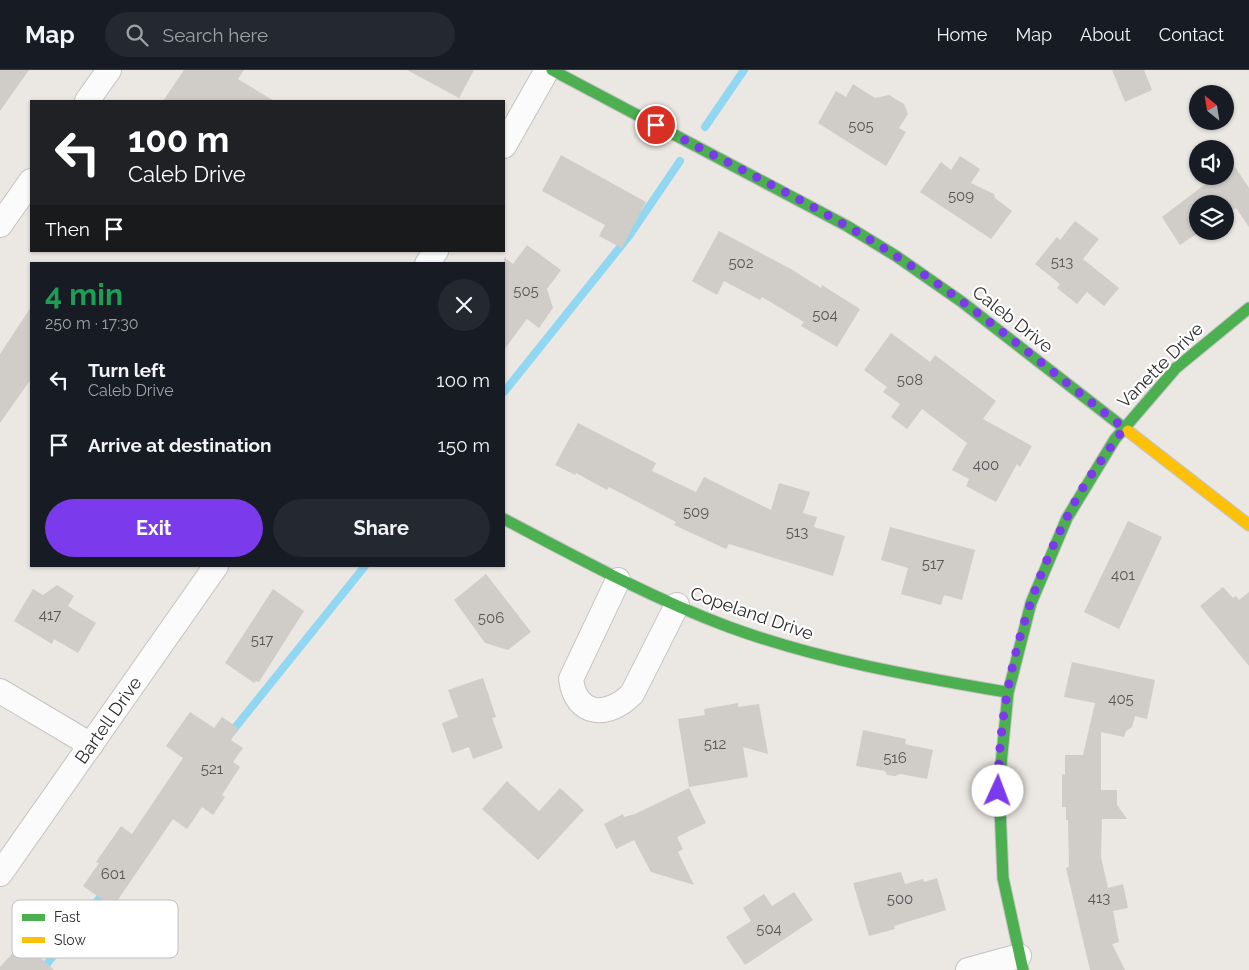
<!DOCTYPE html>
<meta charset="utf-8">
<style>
body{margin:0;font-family:Raleway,sans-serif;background:#242831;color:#f1f3f6;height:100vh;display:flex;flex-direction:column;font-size:19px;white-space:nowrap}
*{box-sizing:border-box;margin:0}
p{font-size:16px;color:#9ea1a6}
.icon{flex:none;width:28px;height:28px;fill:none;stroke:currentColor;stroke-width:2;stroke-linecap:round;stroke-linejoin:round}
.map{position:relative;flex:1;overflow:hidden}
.panel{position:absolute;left:30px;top:192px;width:475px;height:305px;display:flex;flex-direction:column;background:#171b24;border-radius:0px;box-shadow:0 1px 4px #0004}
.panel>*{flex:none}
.guide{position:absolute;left:30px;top:30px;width:475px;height:152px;border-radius:0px;box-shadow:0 1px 4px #0004;background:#202124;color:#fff;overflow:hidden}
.needle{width:32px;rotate:330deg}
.tools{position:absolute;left:1189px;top:15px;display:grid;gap:10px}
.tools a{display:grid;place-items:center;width:45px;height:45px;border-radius:50%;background:#171b24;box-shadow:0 1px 4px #0004;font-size:25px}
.pin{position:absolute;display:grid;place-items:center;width:42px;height:42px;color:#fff;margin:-21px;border:2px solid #fff;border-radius:50%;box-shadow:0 1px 5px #0007}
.me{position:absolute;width:55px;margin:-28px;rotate:2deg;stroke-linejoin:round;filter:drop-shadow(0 0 4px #0008)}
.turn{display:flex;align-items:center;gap:18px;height:105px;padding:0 15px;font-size:22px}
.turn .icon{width:65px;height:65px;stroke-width:2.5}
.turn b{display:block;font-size:35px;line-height:42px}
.then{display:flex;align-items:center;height:48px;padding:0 15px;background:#0003;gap:10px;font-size:19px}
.round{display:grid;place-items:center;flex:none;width:52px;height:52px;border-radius:26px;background:#242831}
.overview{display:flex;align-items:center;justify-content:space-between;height:85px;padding:0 15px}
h1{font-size:30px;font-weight:700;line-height:38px;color:#1e9e55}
.button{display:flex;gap:10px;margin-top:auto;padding:10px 15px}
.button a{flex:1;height:58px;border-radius:30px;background:#7c3aed;color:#fff;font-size:20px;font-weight:700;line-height:58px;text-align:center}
.button a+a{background:#242831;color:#f1f3f6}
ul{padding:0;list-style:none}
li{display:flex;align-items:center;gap:15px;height:65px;padding:0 15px}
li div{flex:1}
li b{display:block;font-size:19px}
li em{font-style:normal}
header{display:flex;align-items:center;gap:30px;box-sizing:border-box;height:70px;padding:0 25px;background:#171b24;border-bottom:1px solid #363941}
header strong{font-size:24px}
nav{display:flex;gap:28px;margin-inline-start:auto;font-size:18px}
.search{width:350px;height:45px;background:#242831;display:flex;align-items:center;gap:12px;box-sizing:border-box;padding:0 18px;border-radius:28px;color:#9ea1a6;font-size:19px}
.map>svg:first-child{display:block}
</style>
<header>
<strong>Map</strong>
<div class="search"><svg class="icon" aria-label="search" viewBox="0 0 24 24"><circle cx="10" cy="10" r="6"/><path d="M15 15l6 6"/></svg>Search here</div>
<nav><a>Home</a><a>Map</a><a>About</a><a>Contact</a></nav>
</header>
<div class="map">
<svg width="1249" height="900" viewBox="0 0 1249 900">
<rect width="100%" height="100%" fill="#ebe7e2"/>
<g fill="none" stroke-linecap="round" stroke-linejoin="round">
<!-- stream -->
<g stroke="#91d7f1" stroke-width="8">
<polyline points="705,57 744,0"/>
<polyline points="504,322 629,166 680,91"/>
<polyline points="230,664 365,496"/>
<polyline points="42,900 106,820"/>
</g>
</g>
<!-- building -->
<g fill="#d0cdc9">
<polygon points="0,0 29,0 0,41"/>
<polygon points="184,0 244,0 238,9 274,31 163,31"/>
<polygon points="407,0 474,0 459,28"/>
<polygon points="1112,0 1144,0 1152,20 1125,32"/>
<polygon points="853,14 875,28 889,25 904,34 908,44 899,58 906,62 886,96 818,53 836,21 846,27"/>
<polygon points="561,85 646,132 622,178 599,166 605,155 542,121"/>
<polygon points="960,86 980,99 971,113 994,124 995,128 1012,141 991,169 920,122 941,92 951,100"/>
<polygon points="1235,97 1249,118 1249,157 1236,138 1225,146 1225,134 1198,134 1198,161 1201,161 1180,175 1162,147 1216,106 1225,106 1227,98 1230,102"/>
<polygon points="1075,151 1099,169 1083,189 1119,218 1104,236 1087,222 1077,234 1057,218 1060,214 1035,194 1057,167 1060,170"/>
<polygon points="719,161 791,199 821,218 822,215 860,239 837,277 801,256 804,252 762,227 760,230 724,211 717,225 692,211"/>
<polygon points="527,175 561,200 547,219 553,238 539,258 527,249 504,280 504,187 513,194"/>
<polygon points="31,237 31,309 0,353 0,284"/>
<polygon points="891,263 930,292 935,285 996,331 983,349 1032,376 1020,397 1017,394 996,432 966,416 969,409 952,400 967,373 922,339 907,359 891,347 900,334 883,322 887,317 864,300"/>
<polygon points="578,353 656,393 652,401 696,422 704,407 771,440 779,413 810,422 803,443 817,447 814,457 845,466 833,506 729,474 726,479 674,455 676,452 609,417 607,420 576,403 575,405 555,395"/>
<polygon points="1128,451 1162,467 1119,559 1084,542"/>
<polygon points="890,457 975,480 962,530 944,525 941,535 901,524 908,498 881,490"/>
<polygon points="486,504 531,562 508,580 485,573 454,530"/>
<polygon points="57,515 74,526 68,536 96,553 78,583 54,569 52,574 14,551 33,519 43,525"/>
<polygon points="1223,517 1233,528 1236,526 1239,530 1249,522 1249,596 1200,536"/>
<polygon points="273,519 304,541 259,612 256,611 254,613 225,593"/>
<polygon points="1072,592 1155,610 1147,649 1135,646 1132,657 1126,661 1124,667 1101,662 1101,720 1117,720 1117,735 1127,749 1102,749 1101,787 1108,818 1123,814 1128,838 1113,841 1119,872 1112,874 1125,900 1090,900 1066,798 1069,797 1068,750 1066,750 1066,737 1062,737 1062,704 1065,705 1065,685 1083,685 1095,633 1064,627"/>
<polygon points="483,608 496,647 492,648 503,678 473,689 469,677 452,683 442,653 458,647 448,620"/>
<polygon points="738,633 738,637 759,634 768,684 743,677 748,707 689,717 678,649 705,645 704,639"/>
<polygon points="190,642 214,658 222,647 238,658 231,670 243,678 233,692 240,697 222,725 225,727 213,745 202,737 187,759 173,749 113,837 83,816 99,793 96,792 121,756 132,764 183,688 166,676"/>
<polygon points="863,660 906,669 905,674 933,680 927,709 900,704 895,706 887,705 885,701 856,696"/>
<polygon points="507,711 539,741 560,718 584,740 538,790 482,739"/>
<polygon points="689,718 706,753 677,767 683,779 678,782 694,815 651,802 634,770 616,779 604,754 623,744 624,747 635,744"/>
<polygon points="901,802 905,814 923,809 924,812 937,808 946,840 894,856 895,859 869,866 853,813"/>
<polygon points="794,822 813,850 745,895 726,867 751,851 743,838 764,824 772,836"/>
<polygon points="23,872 54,900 0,900 0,897"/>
</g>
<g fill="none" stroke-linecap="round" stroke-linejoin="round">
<defs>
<g id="street">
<polyline points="87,31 109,0"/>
<polyline points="504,76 547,0"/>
<polyline points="0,155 31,111"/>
<polyline points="427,194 436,181"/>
<path d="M618,510L571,609C576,647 608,648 632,624L677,535"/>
<polyline points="0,621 91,675"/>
<polyline points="0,804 216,496"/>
<polyline points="968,900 1019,886"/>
</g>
<g id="fast">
<polyline points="552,0 847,156 896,186 962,232 1128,361"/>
<path d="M504,449C578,488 651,528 729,557C819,590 913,606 1006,622"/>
<polyline points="1023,900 1003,808 999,715 1008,623 1031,533 1067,448 1115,369 1176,298 1249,238"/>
</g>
<polyline id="slow" points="1128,361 1249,455"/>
</defs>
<!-- street casing -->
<use href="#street" stroke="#c4c3c3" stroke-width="26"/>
<!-- fast casing -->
<use href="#fast" stroke="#c4c3c3" stroke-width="13"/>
<!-- slow casing -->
<use href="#slow" stroke="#c4c3c3" stroke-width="13"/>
<!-- street -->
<use href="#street" stroke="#fcfbfb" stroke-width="24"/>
<!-- fast -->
<use href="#fast" stroke="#4caf50" stroke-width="11"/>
<!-- slow -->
<use href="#slow" stroke="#ffc107" stroke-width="11"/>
</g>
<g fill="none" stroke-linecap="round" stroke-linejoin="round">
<!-- route -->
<path stroke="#7c3aed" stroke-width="9" stroke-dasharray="0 16.2" d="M656,55C737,98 820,137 896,186C976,237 1049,300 1124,358C1110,379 1094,399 1081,421C1029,513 999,615 998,721"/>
</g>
<g text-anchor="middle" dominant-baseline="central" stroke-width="4.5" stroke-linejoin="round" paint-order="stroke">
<!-- number labels -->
<g font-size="15" fill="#575655">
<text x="861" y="56">505</text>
<text x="961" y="126">509</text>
<text x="1062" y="192">513</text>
<text x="741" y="193">502</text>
<text x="526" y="221">505</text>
<text x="825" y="245">504</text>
<text x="910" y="310">508</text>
<text x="986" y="395">400</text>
<text x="696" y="442">509</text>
<text x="797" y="462">513</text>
<text x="933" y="494">517</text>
<text x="1123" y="505">401</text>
<text x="50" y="545">417</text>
<text x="491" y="548">506</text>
<text x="262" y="570">517</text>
<text x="1121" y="629">405</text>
<text x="715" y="674">512</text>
<text x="895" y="688">516</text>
<text x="212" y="699">521</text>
<text x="113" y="804">601</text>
<text x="1099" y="828">413</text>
<text x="900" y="829">500</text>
<text x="769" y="859">504</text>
</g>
<!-- street labels -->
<g font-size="18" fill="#2c2c2c" stroke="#fff">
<text transform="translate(1013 249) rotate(38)">Caleb Drive</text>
<text transform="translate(1160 295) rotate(-45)">Vanette Drive</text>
<text transform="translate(752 543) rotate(19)">Copeland Drive</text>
<text transform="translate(108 650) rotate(-55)">Bartell Drive</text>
</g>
</g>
<!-- legend -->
<rect x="12" y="830" width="166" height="58" rx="8" fill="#fff" stroke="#c0c0c0" stroke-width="1"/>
<rect x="22" y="844" width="23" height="7" fill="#4caf50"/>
<rect x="22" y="867" width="23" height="6" fill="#ffc107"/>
<g font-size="14" fill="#2c2c2c">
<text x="54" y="852">Fast</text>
<text x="54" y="875">Slow</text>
</g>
</svg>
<div class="tools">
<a><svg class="needle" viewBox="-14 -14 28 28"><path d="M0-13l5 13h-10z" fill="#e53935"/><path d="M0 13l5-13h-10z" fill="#9ea1a6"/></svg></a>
<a><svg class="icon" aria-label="sound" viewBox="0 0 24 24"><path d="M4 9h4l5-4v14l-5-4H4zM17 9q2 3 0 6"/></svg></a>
<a><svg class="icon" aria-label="layers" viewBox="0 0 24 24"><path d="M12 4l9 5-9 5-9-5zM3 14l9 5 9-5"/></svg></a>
</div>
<div class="pin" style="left:656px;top:55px;background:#d93025"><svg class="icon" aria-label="arrive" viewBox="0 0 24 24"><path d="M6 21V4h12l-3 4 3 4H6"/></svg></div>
<svg class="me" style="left:998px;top:721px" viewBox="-20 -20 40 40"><circle r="19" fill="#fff"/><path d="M0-13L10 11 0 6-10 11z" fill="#7c3aed"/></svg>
<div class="guide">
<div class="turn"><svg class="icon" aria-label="left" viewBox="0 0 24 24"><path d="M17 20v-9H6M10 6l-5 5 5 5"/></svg><div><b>100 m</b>Caleb Drive</div></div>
<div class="then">Then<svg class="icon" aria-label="arrive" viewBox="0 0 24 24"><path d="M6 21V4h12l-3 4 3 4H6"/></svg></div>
</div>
<section class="panel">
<div class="overview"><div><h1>4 min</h1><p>250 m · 17:30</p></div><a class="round"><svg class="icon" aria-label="close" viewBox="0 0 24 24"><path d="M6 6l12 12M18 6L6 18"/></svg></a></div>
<ul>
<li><svg class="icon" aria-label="left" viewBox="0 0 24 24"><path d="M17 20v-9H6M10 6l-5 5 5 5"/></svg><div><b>Turn left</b><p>Caleb Drive</p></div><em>100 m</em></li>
<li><svg class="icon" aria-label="arrive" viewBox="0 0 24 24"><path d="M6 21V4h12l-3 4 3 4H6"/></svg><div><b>Arrive at destination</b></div><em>150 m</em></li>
</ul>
<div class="button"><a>Exit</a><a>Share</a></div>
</section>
</div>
